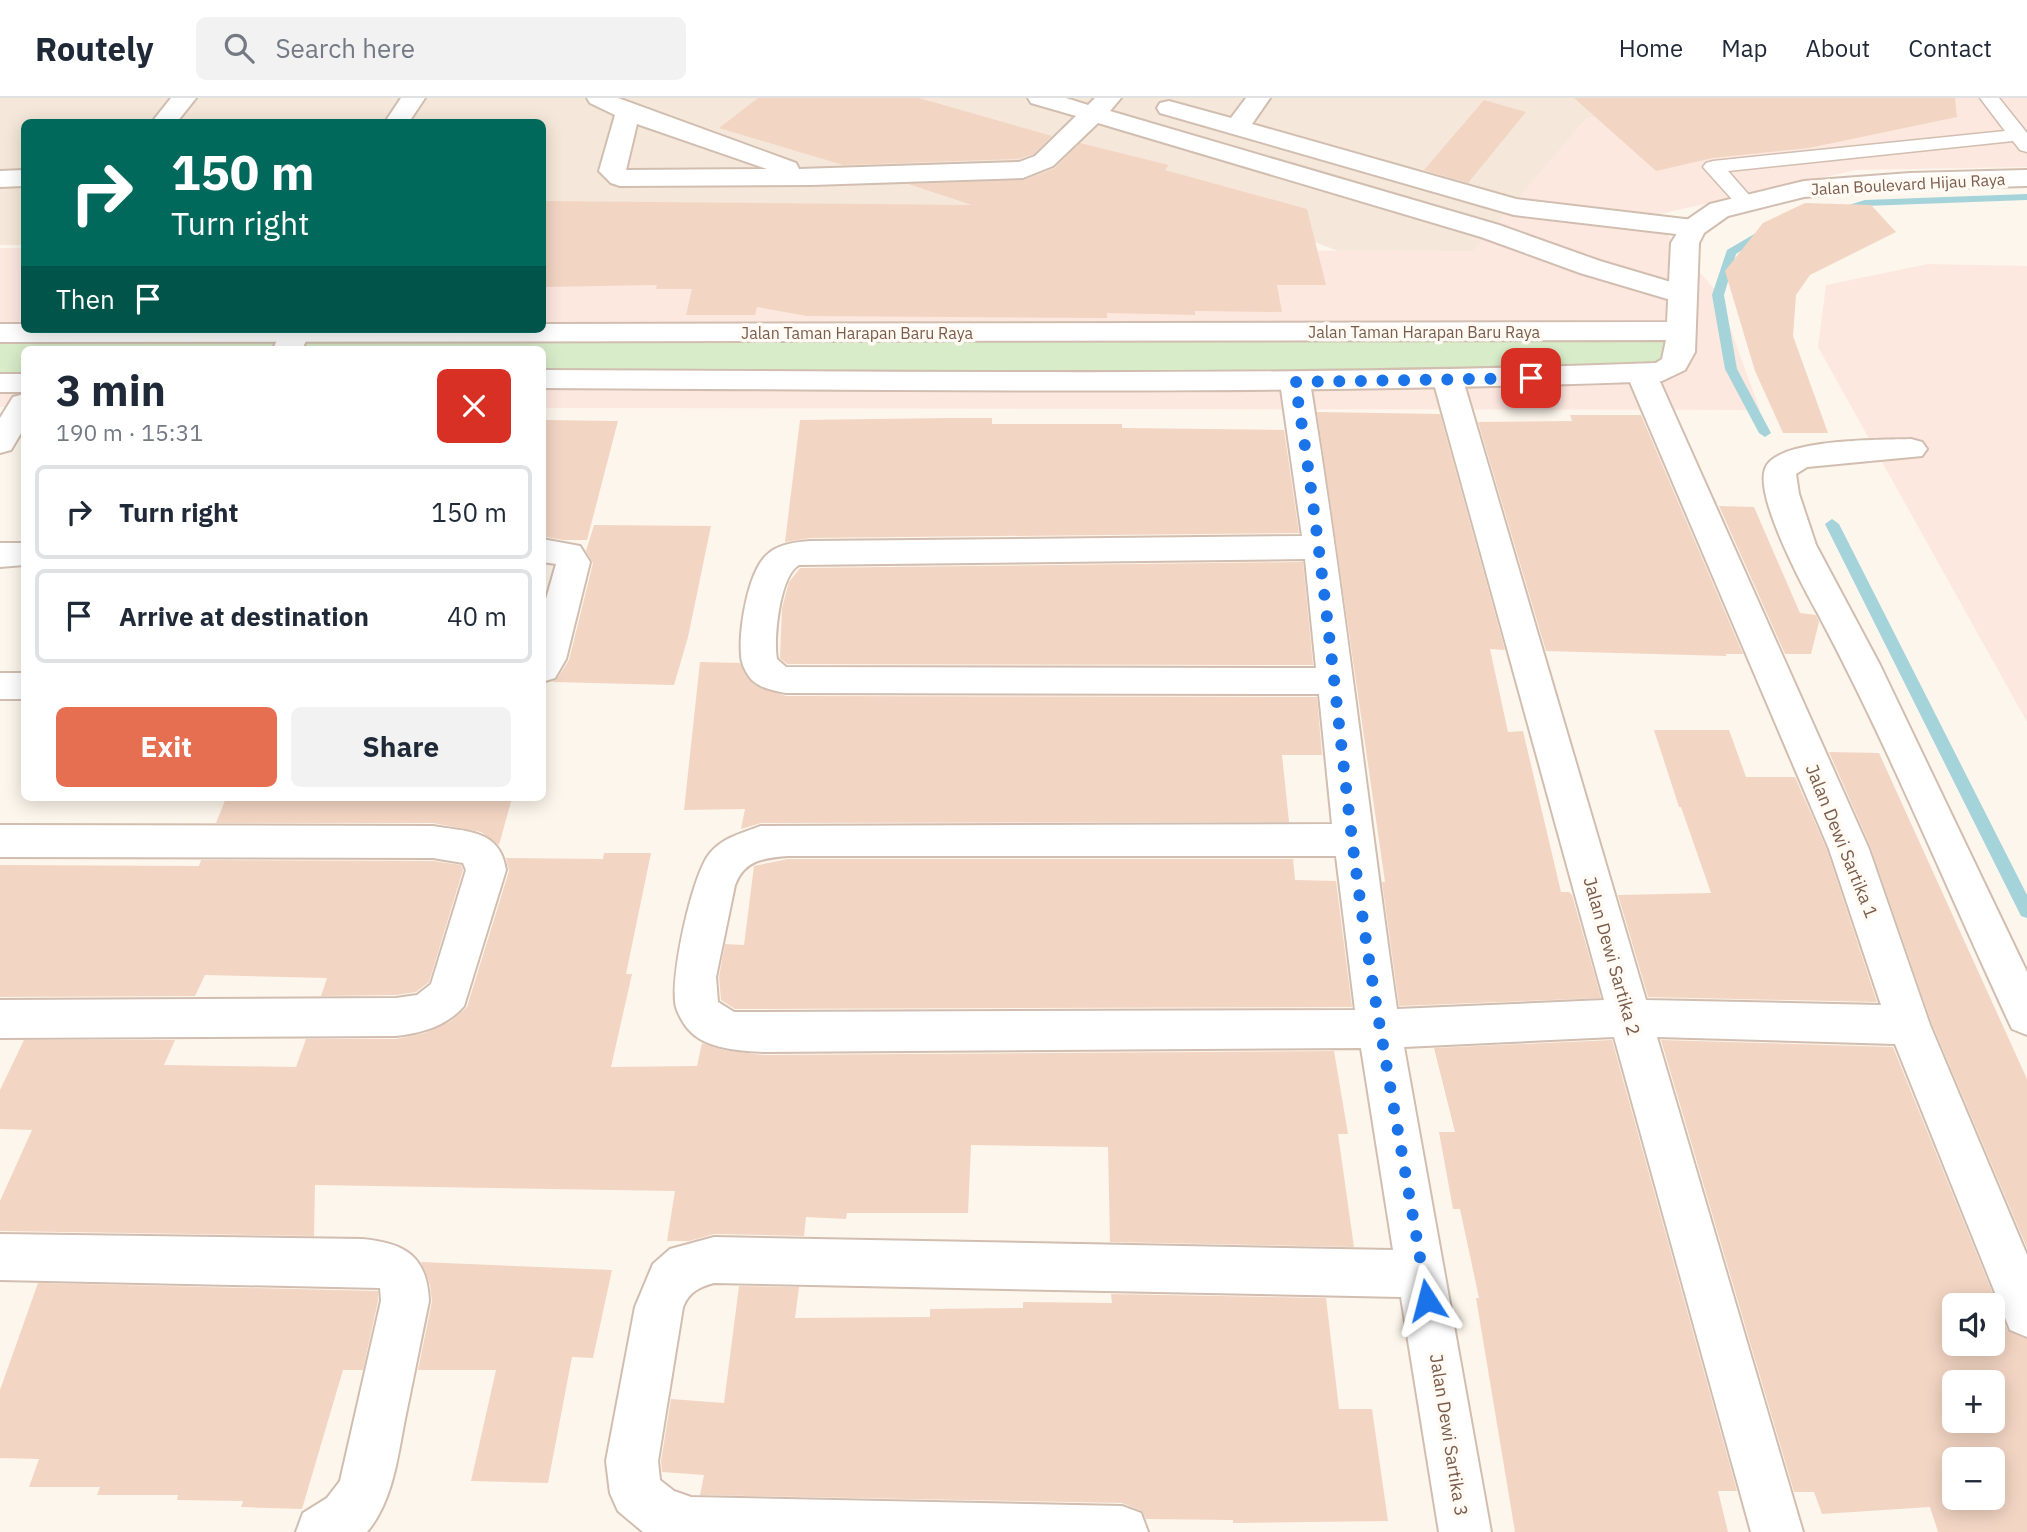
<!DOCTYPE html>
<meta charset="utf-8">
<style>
body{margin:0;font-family:"IBM Plex Sans",sans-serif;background:#f2f2f3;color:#1f2937;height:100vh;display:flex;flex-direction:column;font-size:26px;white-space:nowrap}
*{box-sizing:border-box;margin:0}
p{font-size:23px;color:#747a83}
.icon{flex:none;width:38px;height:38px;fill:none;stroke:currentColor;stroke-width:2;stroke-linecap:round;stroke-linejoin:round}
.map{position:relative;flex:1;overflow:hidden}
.side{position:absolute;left:21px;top:248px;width:525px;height:455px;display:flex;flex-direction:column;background:#fff;border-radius:10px;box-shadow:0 4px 18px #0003}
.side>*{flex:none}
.banner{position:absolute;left:21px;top:21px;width:525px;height:214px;border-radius:10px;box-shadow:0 4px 18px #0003;background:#00695c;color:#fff;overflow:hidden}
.buttons{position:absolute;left:1942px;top:1195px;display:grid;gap:14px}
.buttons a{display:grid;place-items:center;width:63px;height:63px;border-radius:10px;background:#fff;box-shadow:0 4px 18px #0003;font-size:35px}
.pin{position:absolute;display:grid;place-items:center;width:60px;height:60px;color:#fff;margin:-30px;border-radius:14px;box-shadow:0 4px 10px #0006}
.me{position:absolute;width:77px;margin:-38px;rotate:351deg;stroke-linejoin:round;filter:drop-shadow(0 0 5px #0008)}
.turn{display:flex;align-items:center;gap:24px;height:147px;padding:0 35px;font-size:32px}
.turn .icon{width:91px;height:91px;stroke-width:2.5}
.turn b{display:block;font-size:49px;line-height:60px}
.then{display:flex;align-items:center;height:66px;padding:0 35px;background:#0003;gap:14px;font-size:26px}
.round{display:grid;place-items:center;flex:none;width:74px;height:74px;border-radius:10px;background:#f2f2f3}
.summary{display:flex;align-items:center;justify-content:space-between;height:119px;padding:0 35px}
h1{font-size:42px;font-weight:700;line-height:52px}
.cta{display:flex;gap:14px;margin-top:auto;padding:14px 35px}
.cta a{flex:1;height:80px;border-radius:10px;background:#e76f51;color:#fff;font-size:28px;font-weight:700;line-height:80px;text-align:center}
.cta a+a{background:#f2f2f3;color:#1f2937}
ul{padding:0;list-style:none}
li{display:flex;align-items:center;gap:21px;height:94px;margin:0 14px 10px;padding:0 21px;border:4px solid #e0e1e3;border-radius:10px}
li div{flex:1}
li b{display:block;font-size:26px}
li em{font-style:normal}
header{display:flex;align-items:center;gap:42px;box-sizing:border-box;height:98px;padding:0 35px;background:#fff;border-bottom:2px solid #e0e1e3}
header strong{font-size:33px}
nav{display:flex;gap:38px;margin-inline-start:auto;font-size:24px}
.search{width:490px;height:63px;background:#f2f2f3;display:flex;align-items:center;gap:18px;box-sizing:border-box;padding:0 24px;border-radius:10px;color:#747a83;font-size:26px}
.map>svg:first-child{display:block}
</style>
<header>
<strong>Routely</strong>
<div class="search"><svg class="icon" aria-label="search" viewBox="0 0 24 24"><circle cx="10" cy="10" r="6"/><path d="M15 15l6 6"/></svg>Search here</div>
<nav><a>Home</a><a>Map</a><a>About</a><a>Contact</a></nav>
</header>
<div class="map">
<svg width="2027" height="1434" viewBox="0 0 2027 1434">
<rect width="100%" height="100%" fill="#fdf6ec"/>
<!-- residential -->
<polygon fill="#f5e8da" points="0,0 1737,0 1587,20 1474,153 1370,165 1309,142 543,145 542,24 24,24 24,147 0,147"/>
<!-- commercial -->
<g fill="#fde8e0">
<polygon points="1737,0 2027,0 2027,69 1856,72 1651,118 1717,194 1760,312 543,310 542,252 24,252 24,309 0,309 0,150 24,150 24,231 542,231 543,151 1473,153 1587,20"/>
<polygon points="1928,166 2027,168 2027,624 1818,249 1826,187"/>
</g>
<!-- green -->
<polygon fill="#d8ecc9" points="1680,233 1662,274 543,281 542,252 24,252 24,284 0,284 0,235"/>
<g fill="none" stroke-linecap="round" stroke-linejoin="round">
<!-- stream -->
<g fill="#a5d3da" fill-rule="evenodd">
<polygon points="2027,96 2027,102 1865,108 1838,115 1833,112 1865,102"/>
<polygon points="1763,131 1772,133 1736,156 1724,197 1737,271 1771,335 1765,339 1759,335 1725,271 1712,197 1727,152"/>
<polygon points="1832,421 1839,426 2027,797 2027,820 2021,818 1825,426"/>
</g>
</g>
<!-- building -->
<g fill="#f3d5c3" fill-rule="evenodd">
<polygon points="758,0 919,0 1052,38 1034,56 1018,61 843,67 719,30"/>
<polygon points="1574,0 1955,0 1957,19 1809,50 1713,60 1656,73"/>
<polygon points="1484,2 1526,14 1468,85 1424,72"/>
<polygon points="1080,45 1169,67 1165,72 1307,111 1326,187 1277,187 1282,214 1195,213 1195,217 1107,215 1107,220 807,218 757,209 755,217 686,217 692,191 656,191 657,187 542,189 542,103 972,107 908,86 1024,82 1055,70"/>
<polygon points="1805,105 1871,107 1896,134 1810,177 1796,197 1793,238 1828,335 1783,335 1755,273 1725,173 1763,125"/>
<polygon points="1317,314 1440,316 1505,552 1490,551 1508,634 1523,633 1561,794 1569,794 1572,797 1601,900 1399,908 1382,784 1385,784"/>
<polygon points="1570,317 1641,317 1743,556 1725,556 1727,558 1546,553 1478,324 1572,323"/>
<polygon points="950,320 992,320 992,326 1122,326 1122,330 1284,332 1299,435 810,440 785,444 800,322"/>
<polygon points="542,322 618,323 587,442 563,442 542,438"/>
<polygon points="1719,408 1754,409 1800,515 1816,517 1819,524 1811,556 1785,556"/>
<polygon points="594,427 711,428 688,539 674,587 552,584 557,581 569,562 593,465 586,453"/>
<polygon points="1303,464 1313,567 787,566 780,560 782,510 789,484 800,470"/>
<polygon points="700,564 740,565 753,586 786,598 1317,599 1322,657 1282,657 1289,724 761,725 741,731 745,711 684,712"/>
<polygon points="1654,632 1729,632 1746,679 1795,679 1827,752 1877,904 1648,899 1618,797 1711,795 1681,709 1679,709"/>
<polygon points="1829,654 1879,655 2027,981 2027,1150 1932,926 1871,750"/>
<polygon points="226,700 512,700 499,747 481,734 433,725 216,725"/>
<polygon points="604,755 651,755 626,876 632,876 611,969 697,968 702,945 723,952 764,957 1334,953 1348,1036 1338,1036 1354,1149 1110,1144 1108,1049 971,1047 968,1115 847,1115 846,1121 806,1119 804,1138 714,1136 689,1143 667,1143 675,1093 315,1087 314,1138 0,1133 0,1103 32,1032 0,1031 0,992 24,942 175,942 164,967 296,969 306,941 396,941 425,935 451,923 467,909 509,773 506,760 603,761"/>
<polygon points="788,761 1293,761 1295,782 1336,783 1352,909 735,911 721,902 719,879 725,846 744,847 754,768"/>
<polygon points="201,762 433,763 461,767 463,772 429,884 416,894 396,897 321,898 327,880 205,877 195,898 0,899 0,767 199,768"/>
<polygon points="1612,942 1737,1393 1718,1393 1728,1434 1515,1434 1476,1200 1479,1200 1460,1111 1453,1111 1439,1034 1455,1034 1434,950"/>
<path d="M1661,942L1893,949L2008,1233L2027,1241V1434H1938L1930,1409L1822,1416L1814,1394H1794ZM1955,1208H1993V1246H1955ZM1955,1284H1993V1323H1955ZM1955,1362H1993V1400H1955Z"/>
<polygon points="421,1164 612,1172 593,1260 572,1259 548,1385 471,1383 496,1272 418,1272 432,1203 430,1187"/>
<polygon points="38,1185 378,1193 378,1203 363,1272 343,1272 302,1411 241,1409 243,1403 177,1402 178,1397 97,1397 100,1389 29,1389 39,1361 0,1360 0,1292"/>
<polygon points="739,1188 799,1189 795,1220 930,1219 930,1211 1023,1210 1023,1204 1112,1205 1111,1196 1326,1200 1339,1311 1372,1311 1388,1423 1233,1425 1233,1422 1146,1421 1142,1413 1122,1405 700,1397 704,1377 662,1374 661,1363 671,1301 724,1305"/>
</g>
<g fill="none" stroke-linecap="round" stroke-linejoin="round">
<defs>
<polygon id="service" points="1980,0 1999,0 2027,35 2027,54 2020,52 2013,43 1728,73 1756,105 1753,109 1739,109 1703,69 1706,65 1713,63 2005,33"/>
<g id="minor">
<polygon points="171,0 196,0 177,24 152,24"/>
<polygon points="401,0 425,0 409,24 385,24"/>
<path d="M587,0H618L796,65L799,71L1019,64L1035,58L1076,18L1031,5L1028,0H1066L1088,7L1095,0H1121L1110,13L1499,127L1600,163L1691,190L1695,196L1691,202L1681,204L1671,202L1580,175L1481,139L1098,25L1053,68L1023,80L812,87L620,88L611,85L599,73L615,17L590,5ZM637,26L767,71L626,72Z"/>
<polygon points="1246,0 1270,0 1252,26 1516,101 1693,122 1702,124 1706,130 1702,136 1693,138 1514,117 1160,15 1157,10 1160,5 1169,3 1231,20"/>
<polygon points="24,72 24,88 0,89 0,73"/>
<polygon points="283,231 311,231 302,252 272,252"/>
<path d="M1642,268L1653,271L1657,277L1869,751L1930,927L2027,1157V1239L2010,1232L1895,946L1657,939L1803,1434H1751L1614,939L1404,949L1491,1434H1439L1401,1199L714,1185C699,1189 689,1194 683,1209L658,1363L660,1382L674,1393L691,1399L1122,1408L1141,1415L1148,1434H643L618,1413L610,1395L606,1363L635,1209L653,1166L670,1151L714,1139L1393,1152L1361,950L764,954C741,953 705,951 689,932C684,927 678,916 676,909C669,883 692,776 710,755C724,739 742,735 761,728L1332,726L1319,596L786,595C775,593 759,590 751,581C746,575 741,565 741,557C739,531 748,471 769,455C779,446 797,444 810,443L1302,438L1280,284L1284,277L1295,275L1306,277L1310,284C1344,493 1367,702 1397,911L1604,902L1433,282L1437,275L1448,273L1459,275L1463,282L1646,902L1881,907L1829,751L1627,277L1631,271ZM1305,461L1316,570L786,569L777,561C773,540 780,477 799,467ZM788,758H1336L1355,912L734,914L718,904L716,879L735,787C744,762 764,760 788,758Z"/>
<polygon points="24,296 24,330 11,352 0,355 0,320 13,299"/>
<path d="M1911,341L1922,344L1927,351L1922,358L1807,369L1796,376L1799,396L1816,447L1880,567L2027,874V937L2012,931C1947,792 1889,649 1817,514C1802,487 1755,399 1765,371C1775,340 1883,342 1911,341Z"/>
<polygon points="542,441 580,448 590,464 566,561 555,580 542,584 542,515 556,466 542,464"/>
<polygon points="0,445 24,445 24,467 0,469"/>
<rect x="0" y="575" width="24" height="26"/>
<path d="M0,727L433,728C467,734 500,731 506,772L464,908C447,928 422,935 396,938L0,940V902L396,900L417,897L431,886L466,772L463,765L433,760L0,759Z"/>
<path d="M0,1136L362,1141C404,1145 427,1157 429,1203C421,1241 414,1278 406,1316C398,1355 394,1402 367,1434H296L303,1415L327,1400L340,1383L381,1203L380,1190L0,1182Z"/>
</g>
<g id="tertiary">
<path d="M2027,72V88L1910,91L1804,99L1728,118L1704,135L1699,145L1695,254L1685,272L1662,283C1289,297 916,292 542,290V272C914,273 1285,279 1656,265L1662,261L1666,242L0,244V226H24V231H542V226L1667,224L1671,145L1684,124L1710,106L1804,83L1910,75Z"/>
<rect x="0" y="276" width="24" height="18"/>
</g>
</defs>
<!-- service casing -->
<use href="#service" stroke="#d1beb0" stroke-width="3"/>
<!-- minor casing -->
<use href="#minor" stroke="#d1beb0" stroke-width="4"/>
<!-- tertiary casing -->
<use href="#tertiary" stroke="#d1beb0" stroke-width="4"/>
<!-- service -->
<use href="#service" fill="#fff" fill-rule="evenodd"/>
<!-- minor -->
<use href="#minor" fill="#fff" fill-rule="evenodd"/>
<!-- tertiary -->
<use href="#tertiary" fill="#fff" fill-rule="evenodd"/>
</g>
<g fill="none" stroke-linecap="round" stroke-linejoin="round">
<!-- route -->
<path stroke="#1a73e8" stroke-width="12" stroke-dasharray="0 21.6" d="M1427,1202C1402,1048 1371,896 1352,741C1334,588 1320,436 1295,284L1531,280"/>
</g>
<g text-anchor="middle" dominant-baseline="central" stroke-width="7" stroke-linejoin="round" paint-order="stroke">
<!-- far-street labels -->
<g font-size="16" fill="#7a5c4d" stroke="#fffaf3">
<text transform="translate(1908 86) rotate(-3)">Jalan Boulevard Hijau Raya</text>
<text x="1424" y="234">Jalan Taman Harapan Baru Raya</text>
<text x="857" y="235">Jalan Taman Harapan Baru Raya</text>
</g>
<!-- street labels -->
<g font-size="18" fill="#7a5c4d" stroke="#fffaf3">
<text transform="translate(1842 743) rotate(68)">Jalan Dewi Sartika 1</text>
<text transform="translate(1612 858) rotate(74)">Jalan Dewi Sartika 2</text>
<text transform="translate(1449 1337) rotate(81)">Jalan Dewi Sartika 3</text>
</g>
</g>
</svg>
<div class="buttons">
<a><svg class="icon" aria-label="sound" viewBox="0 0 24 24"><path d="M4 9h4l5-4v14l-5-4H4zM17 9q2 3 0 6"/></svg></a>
<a>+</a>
<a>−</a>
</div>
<div class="pin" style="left:1531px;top:280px;background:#d93025"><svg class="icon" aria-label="arrive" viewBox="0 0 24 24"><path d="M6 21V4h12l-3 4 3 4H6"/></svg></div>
<svg class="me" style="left:1427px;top:1202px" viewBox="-20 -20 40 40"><path d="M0-17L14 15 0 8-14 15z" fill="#1a73e8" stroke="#fff" stroke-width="4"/></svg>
<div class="banner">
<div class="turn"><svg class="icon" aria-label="right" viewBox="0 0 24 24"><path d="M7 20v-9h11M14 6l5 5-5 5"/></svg><div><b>150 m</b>Turn right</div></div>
<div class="then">Then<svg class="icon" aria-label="arrive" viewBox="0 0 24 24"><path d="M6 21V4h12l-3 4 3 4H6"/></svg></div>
</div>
<section class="side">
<div class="summary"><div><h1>3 min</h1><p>190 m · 15:31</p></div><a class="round" style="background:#d93025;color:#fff"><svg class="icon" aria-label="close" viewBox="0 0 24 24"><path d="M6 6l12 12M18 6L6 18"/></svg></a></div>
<ul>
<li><svg class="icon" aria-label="right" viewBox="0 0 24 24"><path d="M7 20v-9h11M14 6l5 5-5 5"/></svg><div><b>Turn right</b></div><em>150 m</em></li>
<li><svg class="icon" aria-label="arrive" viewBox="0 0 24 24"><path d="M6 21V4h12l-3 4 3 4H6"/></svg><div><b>Arrive at destination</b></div><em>40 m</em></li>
</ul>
<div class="cta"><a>Exit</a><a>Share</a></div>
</section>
</div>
